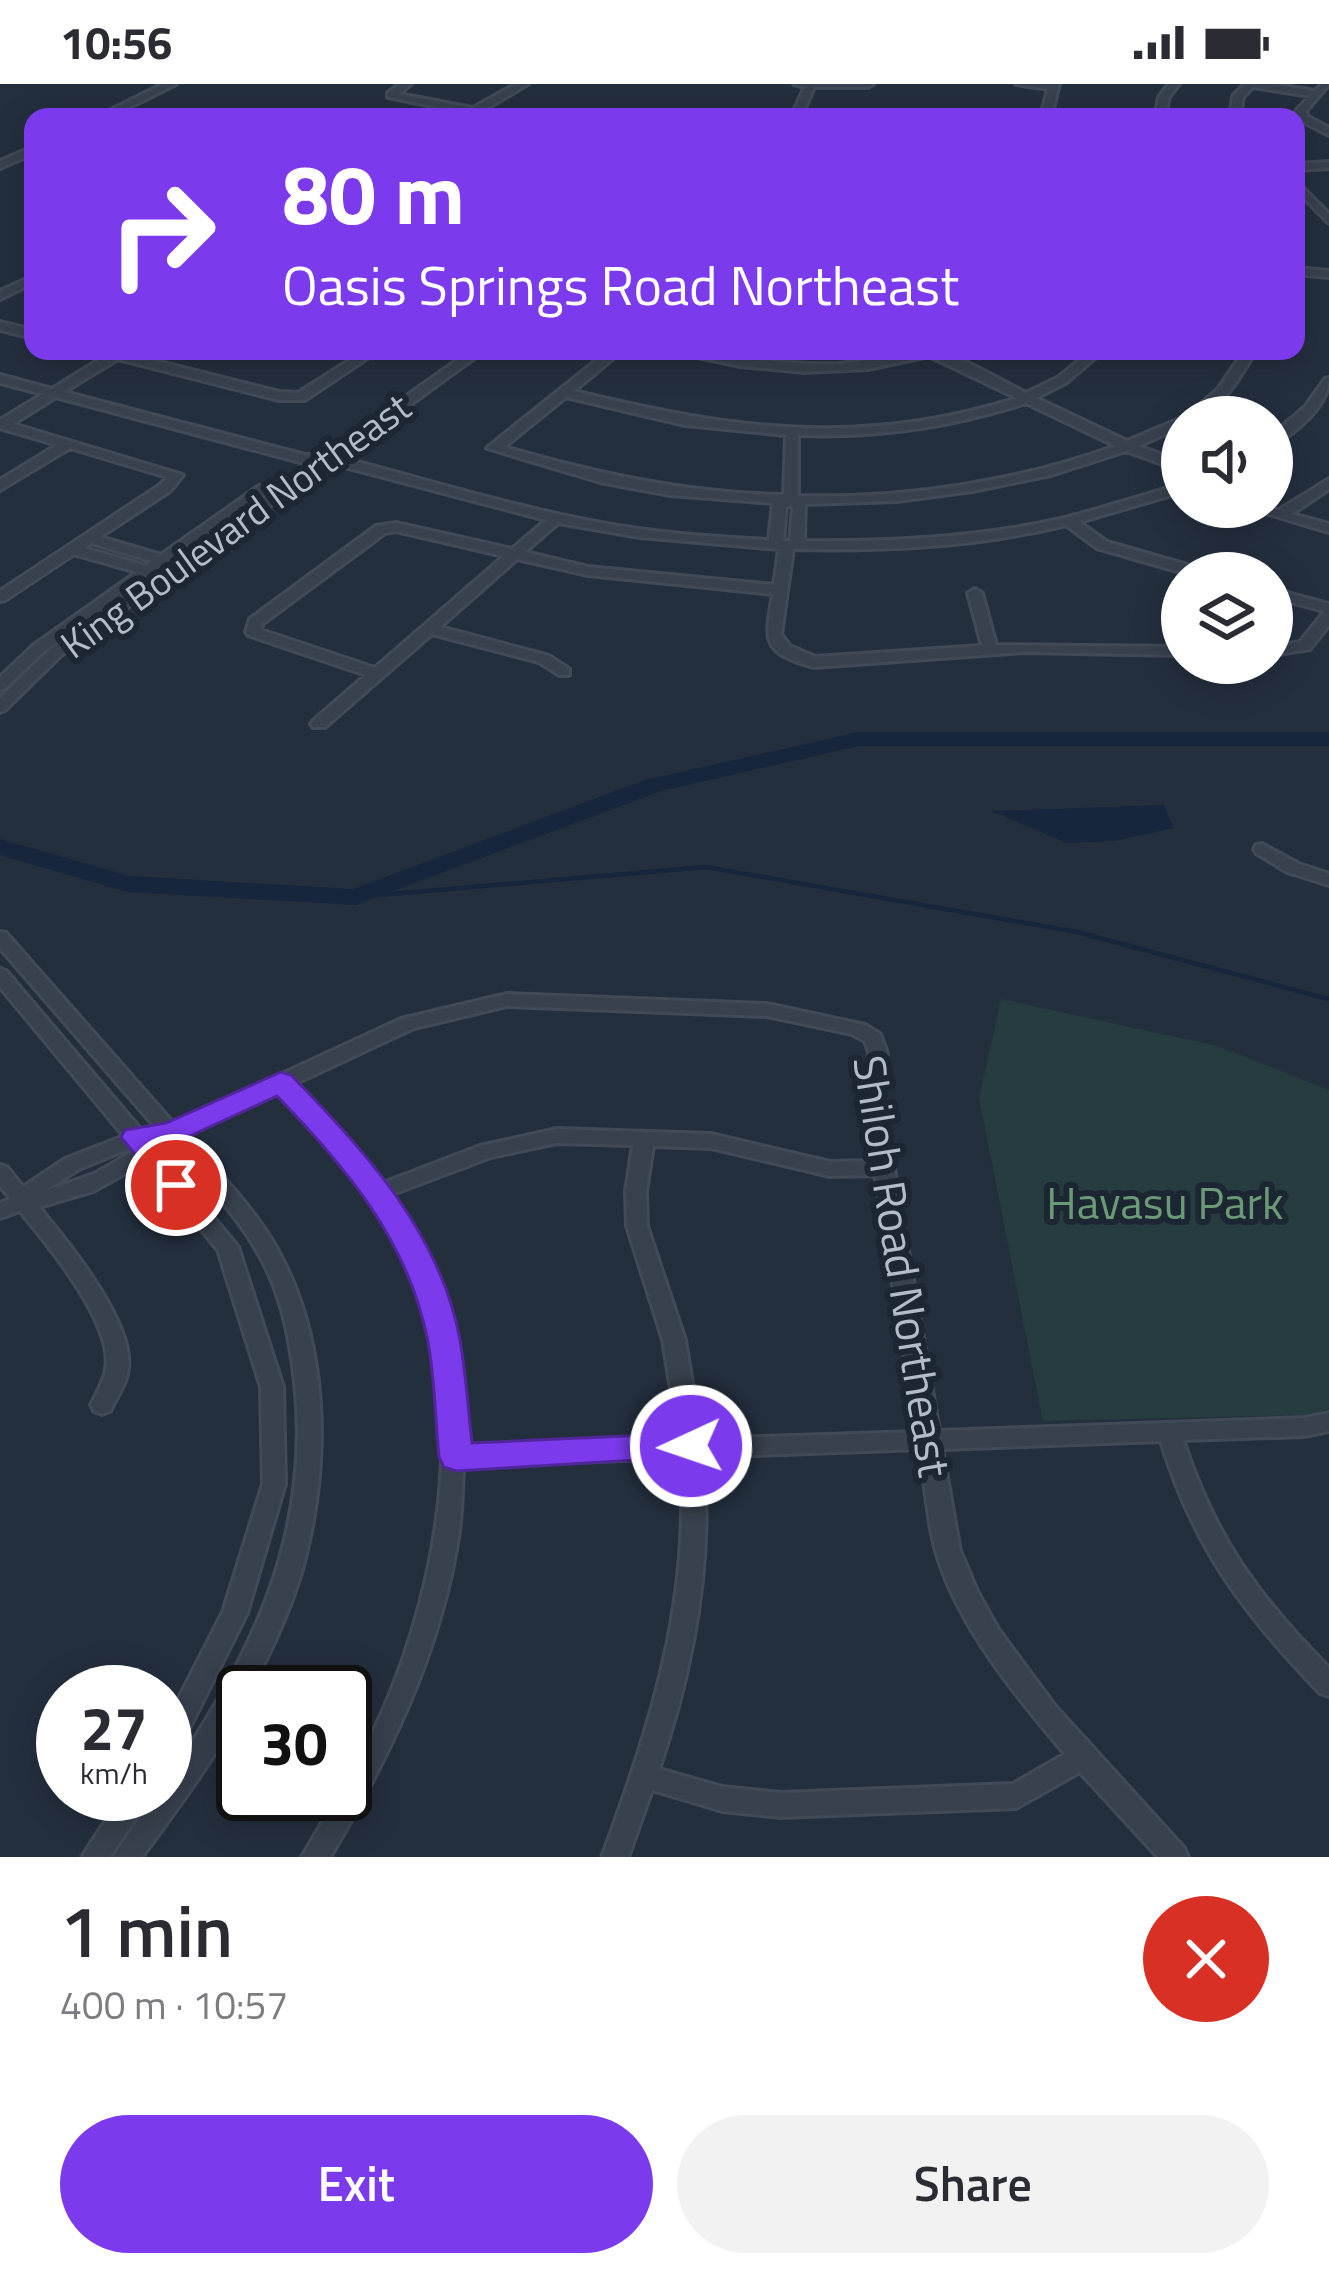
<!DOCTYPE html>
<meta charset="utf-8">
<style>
body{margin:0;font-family:"Titillium Web",sans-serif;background:#f2f2f3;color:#2b2b33;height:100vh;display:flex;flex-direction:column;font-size:45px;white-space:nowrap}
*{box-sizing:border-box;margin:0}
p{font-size:39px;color:#7c7c81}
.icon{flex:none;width:66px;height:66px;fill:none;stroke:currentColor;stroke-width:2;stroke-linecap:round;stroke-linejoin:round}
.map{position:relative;height:1773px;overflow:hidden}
.drawer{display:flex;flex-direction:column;background:#fff;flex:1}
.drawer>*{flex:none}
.hud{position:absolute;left:24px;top:24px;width:1281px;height:252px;border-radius:24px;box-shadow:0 6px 30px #0003;background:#7c3aed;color:#fff;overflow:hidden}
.tools{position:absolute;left:1161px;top:312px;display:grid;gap:24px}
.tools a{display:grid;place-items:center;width:132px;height:132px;border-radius:50%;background:#fff;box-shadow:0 6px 30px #0003;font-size:60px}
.speed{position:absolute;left:36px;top:1581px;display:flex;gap:24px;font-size:60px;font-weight:700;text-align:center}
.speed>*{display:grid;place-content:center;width:156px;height:156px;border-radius:50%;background:#fff;box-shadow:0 6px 30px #0003;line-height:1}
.speed small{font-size:30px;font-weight:400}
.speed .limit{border:6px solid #111;border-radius:18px;background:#fff;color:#111}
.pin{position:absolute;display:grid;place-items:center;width:102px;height:102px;color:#fff;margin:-51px;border:6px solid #fff;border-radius:50%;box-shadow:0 3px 12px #0007}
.me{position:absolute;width:132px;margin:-66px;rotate:267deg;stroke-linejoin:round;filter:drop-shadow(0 0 9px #0008)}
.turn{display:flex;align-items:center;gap:42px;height:252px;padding:0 60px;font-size:54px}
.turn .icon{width:156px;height:156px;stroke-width:2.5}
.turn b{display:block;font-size:84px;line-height:102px}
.round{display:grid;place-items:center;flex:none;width:126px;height:126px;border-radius:63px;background:#f2f2f3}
.headline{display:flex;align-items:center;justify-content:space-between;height:204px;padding:0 60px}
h1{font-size:72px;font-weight:600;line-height:90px}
.cta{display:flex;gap:24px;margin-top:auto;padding:24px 60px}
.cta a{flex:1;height:138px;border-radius:72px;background:#7c3aed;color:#fff;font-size:48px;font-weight:600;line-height:138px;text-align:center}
.cta a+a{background:#f2f2f3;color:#2b2b33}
.status{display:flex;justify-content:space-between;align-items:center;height:84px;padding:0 60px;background:#fff;direction:ltr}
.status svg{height:33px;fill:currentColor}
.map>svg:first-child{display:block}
</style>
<div class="status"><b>10:56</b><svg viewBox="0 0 49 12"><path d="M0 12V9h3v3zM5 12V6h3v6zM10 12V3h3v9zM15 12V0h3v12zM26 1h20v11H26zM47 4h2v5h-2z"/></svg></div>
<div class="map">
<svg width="1329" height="1773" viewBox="0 0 1329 1773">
<rect width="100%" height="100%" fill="#242f3e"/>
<!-- green -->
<polygon fill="#263c3f" points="1001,915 1217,962 1329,1006 1329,1325 1307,1331 1043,1337 979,1014"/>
<!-- water -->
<polygon fill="#17263c" points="1164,721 1174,744 1114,757 1067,759 991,727"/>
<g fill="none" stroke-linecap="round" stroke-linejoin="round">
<!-- stream -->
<polyline stroke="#17263c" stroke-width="4.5" points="356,813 706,783 1077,848 1329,915"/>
<!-- river -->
<polygon fill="#17263c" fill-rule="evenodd" points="859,648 1329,648 1329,662 859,662 661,707 356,821 127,808 0,771 0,755 129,792 353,805 645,696"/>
<defs>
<g id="minor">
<polygon points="163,0 176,0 110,33 97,33"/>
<polygon points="400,0 411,0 399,10 473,24 516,0 528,0 484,26 509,33 476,31 470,33 466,29 388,13 388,9"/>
<polygon points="794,0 873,0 868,3 814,3 801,33 791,33 805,3"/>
<polygon points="1016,0 1059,0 1051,33 1041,33 1048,5"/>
<polygon points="1169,0 1179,0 1169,13 1165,33 1155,33 1159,13"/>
<polygon points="1245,0 1272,0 1315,7 1322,0 1329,0 1306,27 1308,33 1329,44 1329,51 1298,35 1296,27 1310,12 1253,3 1243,13 1240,33 1230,33 1233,12"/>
<polygon points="33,63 33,70 0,84 0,77"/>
<polygon points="1329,78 1329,84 1296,86 1296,80"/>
<polygon points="1296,97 1329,130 1329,139 1296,106"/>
<polygon points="1296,184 1329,187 1329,193 1296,190"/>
<polygon points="33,192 33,199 0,215 0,207"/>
<polygon points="0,238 33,246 33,254 0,246"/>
<path d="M93,267H116L279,308L298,309L364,267H378L305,316H279L118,275L64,308L305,371L325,370L470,267H484L338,373C424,395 510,422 596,438C653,449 711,453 769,456L773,419L670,411L600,398L487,364L608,267H622L574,307C730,345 860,364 1017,314L929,272L868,285L804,288L740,282L670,267C727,267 781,283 839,280C865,278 920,262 941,268C970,277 999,296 1026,309L1059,293L1090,267H1103L1067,298L1036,314L1127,357L1182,334V343L1138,362L1182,378V387L1126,367L1051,391L973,407L897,417L805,420L804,457C888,458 974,454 1056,436C1099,426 1140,412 1182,400V408L1079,438L1107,458L1205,486L1207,489H1184L1097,464L1066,441C977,463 884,467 793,465L781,550L790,562L815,573L982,562L968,509L975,505L982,509L996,561L1182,563V571L1024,568L814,583C761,568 765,558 773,510L588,491L517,475L440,543L549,572L569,585V591H559L539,578L432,550L325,643H313L311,640L313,637L366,591L248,551L246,548L250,535L376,442L396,439L512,465L546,436L330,379L61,571L5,626L0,628V614L51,565L152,493L44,567L5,604L0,606V593L34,561L137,488L74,470L5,516L0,517V507L160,401L167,393L70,364L0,406V396L57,361L0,344V336L43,310L0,299V291L52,305L105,272ZM56,313L300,378L313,379L175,477L269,408V402H259L161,471L100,453L170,407L183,391L13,340ZM566,313L685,341L786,351L784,411C686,409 598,390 504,363ZM1026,319L1116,362C1015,398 905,415 798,412V351C877,354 951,343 1026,319ZM790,421L793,424L790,457H783L786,423ZM558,439L640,453L779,465L774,501L588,483L525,468ZM396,447L504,472L375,584L261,546L262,540L385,449ZM91,459L152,477L146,482L84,464Z"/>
<path d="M1244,267H1256C1239,293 1220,333 1186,333L1218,305Z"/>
<path d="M1329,294C1329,322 1295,349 1272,362V351L1305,323L1325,295Z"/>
<polygon points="1329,395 1329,405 1292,430 1329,440 1329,448 1245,423 1279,426"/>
<polygon points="1272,505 1329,520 1329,541 1310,565 1272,571 1272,563 1300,558 1325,527 1272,513"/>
<polygon points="1262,760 1299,780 1329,790 1329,801 1287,788 1256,769 1254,765 1256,761"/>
<path d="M0,848L6,849L174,1040L401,935L507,910L767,920L865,941L880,950L887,969L882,1014L939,1347L1305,1334L1329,1329V1347L1305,1352L1183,1356C1215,1454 1258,1512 1329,1584V1612L1320,1609C1243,1529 1194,1464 1161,1357L942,1365L960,1467L977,1507L998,1545L1055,1622L1184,1764L1188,1773H1158L1080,1688L1016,1724L781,1733L722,1727L652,1706L628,1773H602C650,1645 692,1513 680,1374L463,1382C462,1403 462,1425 459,1447C442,1565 390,1672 330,1773H302L339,1710H345V1700C416,1584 462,1405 434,1270C422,1213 399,1159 369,1109C345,1071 310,1039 278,1007L184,1051C217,1087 253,1122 277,1165C328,1256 330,1372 306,1470C295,1518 272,1563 251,1607L243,1608C243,1640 164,1742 142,1773H113L157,1710H165V1699C250,1575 312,1453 295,1298C290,1253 281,1207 257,1167C235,1128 200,1094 170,1060L160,1069L238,1163L283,1303L285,1400L247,1529L174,1675L165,1678V1641L223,1528L263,1400L261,1303L218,1166L146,1078L93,1107L39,1123C67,1157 134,1238 128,1284C127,1299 116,1314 110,1327L102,1330L94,1327L91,1321C96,1310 104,1298 106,1285C114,1240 48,1161 20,1127L0,1134V1119L11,1115L0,1102V1081L7,1083L23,1103L65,1075L124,1052L0,903V885L6,887L142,1047L157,1045L0,864ZM507,922L767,932L852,950L865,957L869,969L862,1014L873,1077L830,1078L711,1050L557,1045L480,1062L383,1099L351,1059L294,1000L414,944ZM557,1059L633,1061L626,1107L627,1142L663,1256L679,1356L465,1364L456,1272L431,1187L390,1111L491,1073ZM653,1062L711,1064L830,1092L875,1091L917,1348L701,1355L685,1256L647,1142L646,1107ZM133,1063L136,1066L94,1090L45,1107L79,1085ZM920,1365C925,1398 927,1435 936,1467C957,1541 1016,1612 1065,1670L1013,1700L781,1709L722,1703L659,1685C693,1585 713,1479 703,1373Z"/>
<polygon points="123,1710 151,1710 110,1773 82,1773"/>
</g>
</defs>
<!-- minor casing -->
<use href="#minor" stroke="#414a57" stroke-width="6"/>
<!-- minor -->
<use href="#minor" fill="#38414e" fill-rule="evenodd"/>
</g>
<!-- route -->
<path fill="#7c3aed" stroke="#51269a" stroke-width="3" d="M281,988L291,991C364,1065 441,1150 460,1256C466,1290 468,1325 472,1359L691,1349L703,1353L708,1362L703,1372L456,1387L444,1383L439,1373C435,1334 435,1291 427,1253C407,1155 344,1081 277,1012L181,1056L159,1060L191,1101L187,1108H165L121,1053L125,1046L166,1039Z"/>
<g text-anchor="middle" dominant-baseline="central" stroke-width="12" stroke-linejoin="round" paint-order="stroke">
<!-- far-street labels -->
<g font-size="39" fill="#b4bcc9" stroke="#1d2633">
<text transform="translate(235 441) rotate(-36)">King Boulevard Northeast</text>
</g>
<!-- park labels -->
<g font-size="45" fill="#6b9a76" stroke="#1d2633">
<text x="1165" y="1118">Havasu Park</text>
</g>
<!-- street labels -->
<g font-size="45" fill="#b4bcc9" stroke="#1d2633">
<text transform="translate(903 1182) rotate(81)">Shiloh Road Northeast</text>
</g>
</g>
</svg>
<div class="tools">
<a><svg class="icon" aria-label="sound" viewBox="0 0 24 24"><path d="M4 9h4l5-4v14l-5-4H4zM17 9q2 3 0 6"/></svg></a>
<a><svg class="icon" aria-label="layers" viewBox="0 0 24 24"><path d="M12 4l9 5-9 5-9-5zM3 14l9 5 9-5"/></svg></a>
</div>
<div class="speed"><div>27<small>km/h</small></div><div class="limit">30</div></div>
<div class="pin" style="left:176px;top:1101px;background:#d93025"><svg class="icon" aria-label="arrive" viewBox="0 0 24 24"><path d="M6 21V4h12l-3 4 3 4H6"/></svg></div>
<svg class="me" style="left:691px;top:1362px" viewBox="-20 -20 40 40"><circle r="17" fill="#7c3aed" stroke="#fff" stroke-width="3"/><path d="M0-11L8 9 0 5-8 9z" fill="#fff"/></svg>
<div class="hud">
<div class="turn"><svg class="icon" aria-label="right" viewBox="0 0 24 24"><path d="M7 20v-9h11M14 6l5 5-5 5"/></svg><div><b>80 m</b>Oasis Springs Road Northeast</div></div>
</div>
</div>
<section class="drawer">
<div class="headline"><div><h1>1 min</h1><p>400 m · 10:57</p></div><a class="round" style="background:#d93025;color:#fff"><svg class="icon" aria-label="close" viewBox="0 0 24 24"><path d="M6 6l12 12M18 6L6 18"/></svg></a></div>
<div class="cta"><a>Exit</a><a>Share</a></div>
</section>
